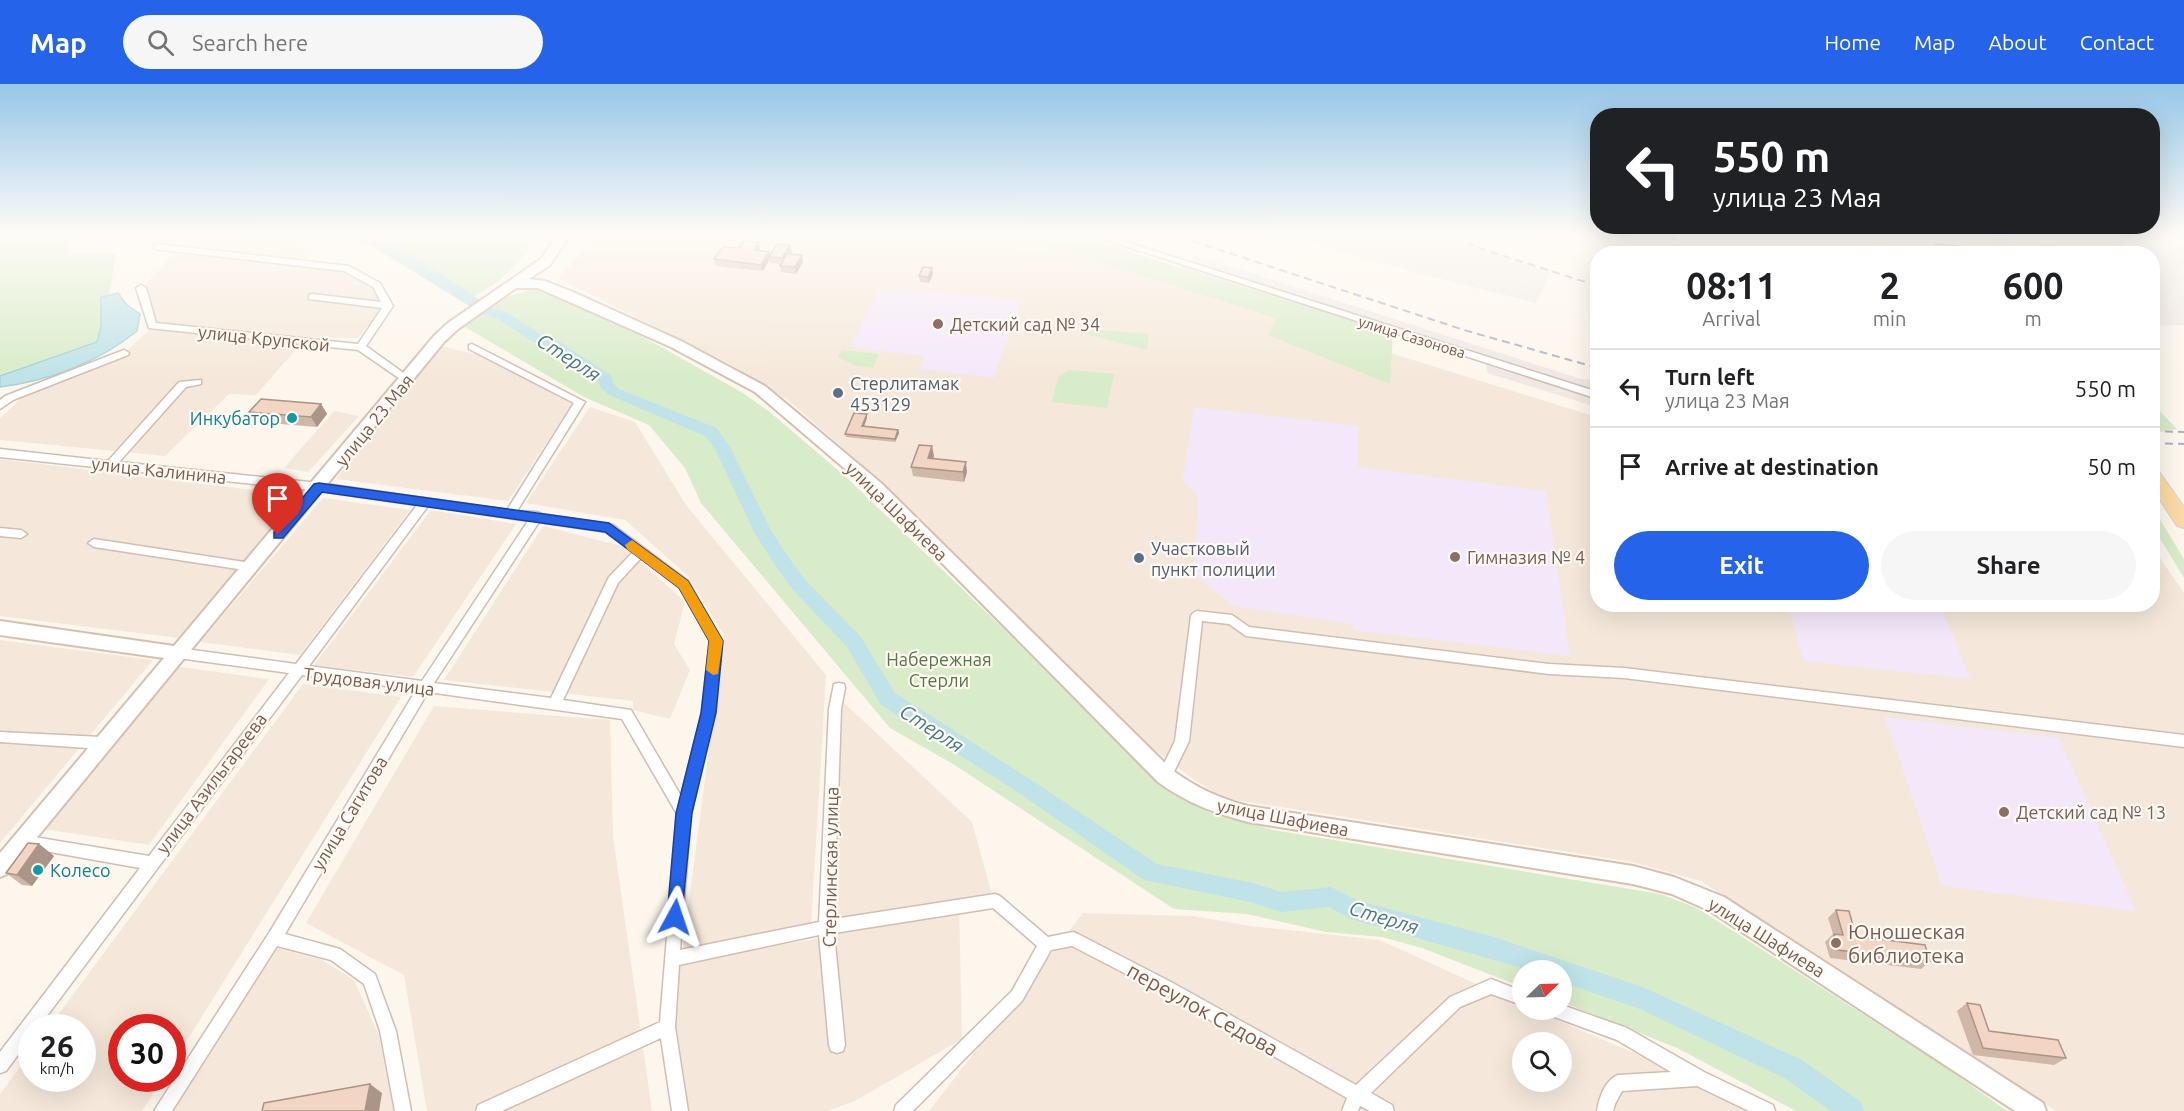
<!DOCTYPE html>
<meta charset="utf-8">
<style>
body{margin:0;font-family:Ubuntu,sans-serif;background:#f6f6f6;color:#202124;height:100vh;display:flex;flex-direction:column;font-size:22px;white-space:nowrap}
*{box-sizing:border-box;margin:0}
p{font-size:20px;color:#757577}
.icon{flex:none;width:33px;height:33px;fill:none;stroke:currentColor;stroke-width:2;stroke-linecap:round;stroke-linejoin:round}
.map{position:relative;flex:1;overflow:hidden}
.drawer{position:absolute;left:1590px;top:162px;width:570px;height:366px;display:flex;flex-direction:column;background:#fff;border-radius:24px;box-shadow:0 6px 24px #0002}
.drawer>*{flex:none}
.hud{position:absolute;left:1590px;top:24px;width:570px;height:126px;border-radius:24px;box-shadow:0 6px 24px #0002;background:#202124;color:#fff;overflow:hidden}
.needle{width:39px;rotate:67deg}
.fabs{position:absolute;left:1512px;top:876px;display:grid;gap:12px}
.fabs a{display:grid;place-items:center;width:60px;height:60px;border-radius:50%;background:#fff;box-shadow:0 6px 24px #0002;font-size:30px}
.speed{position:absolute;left:18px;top:930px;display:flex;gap:12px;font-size:30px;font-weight:700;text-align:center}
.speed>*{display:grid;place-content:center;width:78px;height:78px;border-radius:50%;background:#fff;box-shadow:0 6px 24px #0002;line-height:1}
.speed small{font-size:15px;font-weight:400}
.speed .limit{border:9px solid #d22;background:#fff;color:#111}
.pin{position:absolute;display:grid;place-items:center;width:51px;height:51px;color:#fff;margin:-62px -26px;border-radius:50% 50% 50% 0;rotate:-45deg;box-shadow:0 0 6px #0007}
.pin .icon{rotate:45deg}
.me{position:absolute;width:66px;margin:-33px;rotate:5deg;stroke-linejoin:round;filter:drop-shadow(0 0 4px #0008)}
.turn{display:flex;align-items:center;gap:21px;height:126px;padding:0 24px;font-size:27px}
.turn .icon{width:78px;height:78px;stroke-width:2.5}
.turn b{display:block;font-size:42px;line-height:51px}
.eta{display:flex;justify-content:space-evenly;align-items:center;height:102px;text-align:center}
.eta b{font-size:36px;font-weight:600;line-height:42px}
.cta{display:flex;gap:12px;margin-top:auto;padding:12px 24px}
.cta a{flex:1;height:69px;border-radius:36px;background:#2563eb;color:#fff;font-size:24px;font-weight:600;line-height:69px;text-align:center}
.cta a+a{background:#f6f6f6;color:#202124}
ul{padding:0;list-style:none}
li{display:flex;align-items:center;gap:18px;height:78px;padding:0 24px;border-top:2px solid #e0e0e0}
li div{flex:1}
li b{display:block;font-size:22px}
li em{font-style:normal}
header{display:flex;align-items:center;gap:36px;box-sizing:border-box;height:84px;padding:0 30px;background:#2563eb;color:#fff}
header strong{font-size:28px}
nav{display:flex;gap:33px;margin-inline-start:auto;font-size:21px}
.search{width:420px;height:54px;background:#f6f6f6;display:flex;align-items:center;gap:15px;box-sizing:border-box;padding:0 21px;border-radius:33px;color:#757577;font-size:22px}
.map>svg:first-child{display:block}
</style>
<header>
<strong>Map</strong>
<div class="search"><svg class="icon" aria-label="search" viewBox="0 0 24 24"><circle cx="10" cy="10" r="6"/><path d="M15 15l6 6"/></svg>Search here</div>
<nav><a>Home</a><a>Map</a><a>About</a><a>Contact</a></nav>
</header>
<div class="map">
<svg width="2184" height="1027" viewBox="0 0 2184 1027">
<rect width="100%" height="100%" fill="#fdf6ec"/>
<!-- residential -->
<g fill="#f5e8da" fill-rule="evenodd">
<polygon points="149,149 274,149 316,165 299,181 343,186 371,204 382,223 358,254 307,253 256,311 229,310 165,372 0,356 0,334 25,311 124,269 154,242 143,203 179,164 136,160"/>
<polygon points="597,149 1003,149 1597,333 1598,520 2152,520 2153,464 2184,509 2184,1027 2056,1027 1701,797 1632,778 1223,714 1193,695 1146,659 885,401 788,316 730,280 559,195"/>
<polygon points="441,262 482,272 572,320 508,417 336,395"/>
<polygon points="590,323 635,338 686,421 826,591 811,843 682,870 724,551 688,492 625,436 526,419"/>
<polygon points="334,327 359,332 308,388 284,384"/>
<polygon points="0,375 301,412 178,554 0,532"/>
<polygon points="323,414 410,426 300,571 200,558"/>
<polygon points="431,426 516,440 413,593 314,581"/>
<polygon points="543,442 625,463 685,518 674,560 690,586 670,635 633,626 633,617 444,596"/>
<polygon points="0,556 153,576 0,759"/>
<polygon points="174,582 269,595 149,761 43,745"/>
<polygon points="303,600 401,613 173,979 172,944 122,944 122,994 163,995 142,1027 0,1027 0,1010 31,968 32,994 82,994 82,944 49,943"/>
<polygon points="842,617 972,738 992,810 959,819 962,955 855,1017 827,1027 676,1027 673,917 677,879 833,852"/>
<polygon points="434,622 610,636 613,752 652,1027 427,1027 404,891 306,839"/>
<path d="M1083,829L1193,832L1251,842L1380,856L1522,921V926H1533L1656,978L1752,1027H929ZM1522,958H1562V998H1522Z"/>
<polygon points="276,864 322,876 354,896 379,952 394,1027 172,1027"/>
</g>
<!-- commercial -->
<polygon fill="#fde8e0" points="1659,149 1939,149 1950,169 1899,165 1895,159 1861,158 1867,169 1672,169"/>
<!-- industrial -->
<g fill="#efe9e4">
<polygon points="1283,149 1436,149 1550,188 1536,219 1357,173"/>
<polygon points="2039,160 2184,163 2184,241 2153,242 2152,170 2046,169"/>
<polygon points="1195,171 1581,295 1597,296 1597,323 1487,289 1486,279 1180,184"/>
</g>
<!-- education -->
<g fill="#f3e8fa">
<polygon points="899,204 1021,217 994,294 920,285 925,272 851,263 879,206 897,208"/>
<polygon points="1194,323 1358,342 1358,383 1546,407 1570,572 1353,546 1353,540 1234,522 1194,491 1198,413 1183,395"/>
<polygon points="1788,521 1940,521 1970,595 1804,577"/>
<polygon points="1885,633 2059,654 2136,827 1942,802"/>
</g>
<!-- green -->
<g fill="#d8ecc9">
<polygon points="0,149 76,149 71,152 67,171 116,170 109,211 119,234 114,252 0,296"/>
<polygon points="370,149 532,149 528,167 500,196 474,213"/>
<polygon points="1003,149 1076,149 1180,184 1393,248 1390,300 1268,251 1276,234"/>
<polygon points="538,204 647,255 743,309 771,329 847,394 1174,709 1208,728 1273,746 1660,810 1697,824 1944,982 2007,1027 1796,1027 1677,964 1562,918 1562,886 1522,886 1522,903 1422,864 1382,853 1326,848 1247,830 1174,825 953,680 890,644 701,419 685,384 649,341 584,313 465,243 505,213"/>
<polygon points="1085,245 1149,250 1147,266 1083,249"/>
<polygon points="842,266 879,270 873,284 857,282 838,273"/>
<polygon points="1069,286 1114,290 1107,324 1052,318 1058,293"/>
<polygon points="2152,319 2177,345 2160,348 2153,343"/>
<polygon points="2153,424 2184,475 2184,494 2153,443"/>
</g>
<!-- water -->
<path fill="#bfe3e8" stroke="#a5d3da" stroke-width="1.5" d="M118,209L127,221L140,230L137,247C99,278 49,297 0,303V292L97,258L101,243V213Z"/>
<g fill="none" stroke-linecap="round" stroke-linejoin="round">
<!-- river -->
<path fill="#bfe3e8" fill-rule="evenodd" d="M339,149C389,148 452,199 494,225L508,229L540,250L560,258L612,292L613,299L619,305L717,344L730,363L772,448L789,474L806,497L861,553L895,609L1033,697L1157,780L1253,799L1281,808L1331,803L1356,816L1494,853L1645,904L1802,976L1861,1018L1864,1027H1831L1784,994L1640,925L1562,898V886H1529L1351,835L1329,823L1281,828L1250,818L1144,796L1019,709L881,621L847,563L794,507L777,484L755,450L715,365L705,352L609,311L600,303L599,297L550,264L530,256L498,235L484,231L372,162Z"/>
<defs>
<g id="street">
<polygon points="1085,149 1098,149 1598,308 1598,315"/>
<polygon points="157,160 349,182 380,199 393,222 366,262 412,295 407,298 403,297 358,266 149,244 136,204 141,201 146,204 156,239 358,260 382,224 309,215 309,211 312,210 381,218 373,203 344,187 154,165 154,161"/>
<path d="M472,260L585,318L517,427L537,428L542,430L613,441L688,497L722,557L714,629L691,729L680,866L819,838L829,625L834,600L839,599L844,600L845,604L841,625L834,835L995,810L1000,812L1048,853L1073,848L1078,850L1171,898L1356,1001L1450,913L1491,895L1522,907V921L1491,910L1460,923L1371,1009L1392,1021L1394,1027H1370L1360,1022L1358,1027H1342L1347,1014L1161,908L1072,862L1051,866L1022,917L913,1027H894L896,1021L1012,907L1037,862L993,824L834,849L845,961L843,967L837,969L831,967L829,961L819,851L679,881L675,943L688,1027H672L661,954L502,1027H476L478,1021L660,938L677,730L622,635L428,608L285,850L340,865L375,890L396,947L411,1027H395L380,947L364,900L331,876L277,862L172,1027H154L269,849L416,606L302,591L38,944H32V952L6,987L0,989V968L140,784L22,763L17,761L15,757L17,753L22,751L149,772L289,589L178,574L174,572L172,569L174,566L178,564L296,580L417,421L319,407L0,373V365L108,377L179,298L201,296V300L186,303L119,378L319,399L507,426L574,319L469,265V261ZM428,422L528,437L422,597L309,582ZM539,438L606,448L633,468L609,493L551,614L434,599ZM641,474L680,503L710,557L702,629L681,712L631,626L563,616L618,499Z"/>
<polygon points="124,266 129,269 128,271 13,316 0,325 0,316 5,312"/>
<polygon points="0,444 21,446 27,450 21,454 0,452"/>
<polygon points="94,455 251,479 257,483 251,487 94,463 88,459"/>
<polygon points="1197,527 1232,531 1249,543 1549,580 1624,584 2184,651 2184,663 1624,594 1549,590 1246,552 1229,540 1202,537 1189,657 1170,696 1165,698 1160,696 1158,692 1175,657 1191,532 1193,529"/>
<polygon points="0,648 102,653 107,655 109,659 107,663 102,665 0,658"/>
<path d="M1562,921L1627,944L1704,988L1773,1021L1775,1027H1749L1697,1002L1622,1007L1615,1020L1613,1027H1597C1599,1014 1605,996 1618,991L1671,988L1617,956L1549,931L1546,926H1562Z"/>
</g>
<path id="secondary" d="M559,149H571L550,181L529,195L545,197L573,208L681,257L765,302L881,399L1172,686C1197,704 1218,714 1248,722L1633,782L1674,793L1724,813L2043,1019L2046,1027H2015L1710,827L1672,810L1633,800L1248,738C1214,729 1187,719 1158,698L871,407L755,308L671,263L538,204H516L458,245L444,258L7,790L0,793V769L164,574L0,551V537L174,562L434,252L448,239L541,175Z"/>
<g id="primary">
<polygon points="1987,149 2001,149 2015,170 2000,170"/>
<polygon points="2152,384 2158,386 2184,423 2184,444 2177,442 2152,404"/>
</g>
</defs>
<!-- street casing -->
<use href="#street" stroke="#d1beb0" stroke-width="3"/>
<!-- secondary casing -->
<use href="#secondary" stroke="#d6c0b0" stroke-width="4"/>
<!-- primary casing -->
<use href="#primary" stroke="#dad1cd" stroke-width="2"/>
<!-- street -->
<use href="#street" fill="#fff" fill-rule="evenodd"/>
<!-- secondary -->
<use href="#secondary" fill="#fff" fill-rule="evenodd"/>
<!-- primary -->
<use href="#primary" fill="#fbd9a5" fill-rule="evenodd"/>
<!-- rail -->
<g stroke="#b9a8c9" stroke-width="2" stroke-dasharray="8 5" stroke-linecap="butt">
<polyline points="1168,149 1464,246 1598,284"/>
<polyline points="1442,149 1479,164 1598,202"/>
<polyline points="1670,149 1681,170"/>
<polyline points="2152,347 2184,348"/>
<polyline points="2152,359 2184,360"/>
</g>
</g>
<!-- wall -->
<g fill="#d1b7a8">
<polygon points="1936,160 1963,170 1931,170"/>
<polygon points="790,161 792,168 790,170 803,178 796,190 781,188 780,182 781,180 770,179 769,176 763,187 716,182 714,175 739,164 760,165 759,166 770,170"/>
<polygon points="932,184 933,190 929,199 920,198 919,192"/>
<polygon points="321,320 327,330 317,343 256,338 249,328"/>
<polygon points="867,334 864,342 898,346 899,349 895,358 846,353 845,350"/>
<polygon points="934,372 933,375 967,388 964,398 913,392 911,383"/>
<polygon points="39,760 54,772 32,802 22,801 6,789"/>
<polygon points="1836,826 1856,852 1930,877 1921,885 1830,874 1825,858 1833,850 1828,834"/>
<polygon points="1967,919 1989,947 2066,974 2054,981 1973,971 1957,927"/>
</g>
<!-- shaded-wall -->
<g fill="#aa9588">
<polygon points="759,158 760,165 755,172 754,166"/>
<polygon points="790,161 792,168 784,181 782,174"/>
<polygon points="769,168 771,173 769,173 769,176 763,187 761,181"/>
<polygon points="802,171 803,178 796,190 795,183"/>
<polygon points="932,184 933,190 929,199 928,193"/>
<polygon points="321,320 327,330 317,343 311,333"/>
<polygon points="867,330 867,334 863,345 862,342"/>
<polygon points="898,346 899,349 895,358 895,355"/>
<polygon points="932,362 934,372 930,384 928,374"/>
<polygon points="966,378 967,388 964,398 963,388"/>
<polygon points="39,760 54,772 32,802 17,791"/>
<polygon points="370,1000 382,1009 379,1027 365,1027"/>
</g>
<!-- building -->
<g fill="#f3d5c3" stroke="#aa9588" stroke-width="1.5">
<polygon points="744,157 759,158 754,166 769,168 761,181 714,175 723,163 739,164"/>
<polygon points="777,160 790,161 782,174 769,173"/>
<polygon points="1936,160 1958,162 1963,170 1941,170"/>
<polygon points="787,170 802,171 795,183 780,182"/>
<polygon points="923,183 932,184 928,193 919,192"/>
<polygon points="261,315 321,320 311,333 249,328"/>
<polygon points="854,329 867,330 862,342 898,346 895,355 845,350"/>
<polygon points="919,361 932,362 928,374 966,378 963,388 911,383"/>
<polygon points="28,759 39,760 17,791 6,789"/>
<polygon points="1836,826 1849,827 1856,852 1925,861 1930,877 1838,866 1834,850 1843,851"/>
<polygon points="1967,919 1980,921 1989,947 2058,956 2066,974 1983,964"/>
<polygon points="370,1000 365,1027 262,1027 264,1019"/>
</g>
<!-- sky -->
<linearGradient id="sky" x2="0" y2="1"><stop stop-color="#97c7e8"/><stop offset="0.51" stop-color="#fefbf6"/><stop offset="1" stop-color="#fefbf6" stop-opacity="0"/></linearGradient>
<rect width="2184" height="293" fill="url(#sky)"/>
<!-- route -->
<polygon fill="#2563eb" stroke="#184099" stroke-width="1.5" points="319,399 609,439 688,497 723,557 716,629 692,729 681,839 675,841 669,839 667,833 676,729 701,629 709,557 679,504 605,448 322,408 283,454 274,454 274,448 314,400"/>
<!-- slow -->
<polygon fill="#f59e0b" points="632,456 688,497 723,557 718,590 713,591 706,586 709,557 679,504 627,465 625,461"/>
<!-- markers -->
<g fill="#8d6e63" stroke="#fffaf3" stroke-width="2">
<circle cx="938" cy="240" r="6"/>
<circle cx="1455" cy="473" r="6"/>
<circle cx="2004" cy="728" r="6"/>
<circle cx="1836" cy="859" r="6"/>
</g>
<g fill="#5c6f8a" stroke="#fffaf3" stroke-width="2">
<circle cx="838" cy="309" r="6"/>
<circle cx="1139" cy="474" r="6"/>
</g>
<g fill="#0f9aa8" stroke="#fffaf3" stroke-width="2">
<circle cx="292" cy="334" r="6"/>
<circle cx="38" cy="786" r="6"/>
</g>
<g text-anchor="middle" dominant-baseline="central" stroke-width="4.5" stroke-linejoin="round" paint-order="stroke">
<!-- far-street labels -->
<g font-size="15" fill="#7a5c4d" stroke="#fffaf3">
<text transform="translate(1412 253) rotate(17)">улица Сазонова</text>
</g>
<!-- education labels -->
<g font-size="18" fill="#785e54" stroke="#fffaf3" text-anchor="start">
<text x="950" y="240">Детский сад № 34</text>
<text x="1467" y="473">Гимназия № 4</text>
<text x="2016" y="728">Детский сад № 13</text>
</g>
<!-- street labels -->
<g font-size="18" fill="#7a5c4d" stroke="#fffaf3">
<text transform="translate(264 254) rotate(6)">улица Крупской</text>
<text transform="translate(374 336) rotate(-51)">улица 23 Мая</text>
<text transform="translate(159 386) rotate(6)">улица Калинина</text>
<text transform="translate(897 427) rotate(44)">улица Шафиева</text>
<text transform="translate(369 597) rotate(7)">Трудовая улица</text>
<text transform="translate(211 699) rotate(-53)">улица Азильгареева</text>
<text transform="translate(349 729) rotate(-59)">улица Сагитова</text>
<text transform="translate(1283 733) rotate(11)">улица Шафиева</text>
<text transform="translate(830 783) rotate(-89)">Стерлинская улица</text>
<text transform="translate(1767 853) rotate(32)">улица Шафиева</text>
</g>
<!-- service labels -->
<g font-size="18" fill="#4e5e75" stroke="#fffaf3" text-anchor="start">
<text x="850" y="299">Стерлитамак<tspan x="850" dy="21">453129</tspan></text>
<text x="1151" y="464">Участковый<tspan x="1151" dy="21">пункт полиции</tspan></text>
</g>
<!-- culture labels -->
<g font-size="18" fill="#0d838f" stroke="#fffaf3" text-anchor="end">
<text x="280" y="334">Инкубатор</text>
<text x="50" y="786" text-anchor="start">Колесо</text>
</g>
<!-- park labels -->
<g font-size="18" fill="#537a41" stroke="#fffaf3">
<text x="939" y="575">Набережная<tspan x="939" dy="21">Стерли</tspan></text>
</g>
<!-- water labels -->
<g font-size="20" font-style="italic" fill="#437c86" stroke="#fffaf3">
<text transform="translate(569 273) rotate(33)">Стерля</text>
<text transform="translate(932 644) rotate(33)">Стерля</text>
<text transform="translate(1384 833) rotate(17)">Стерля</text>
</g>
<!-- near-education labels -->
<g font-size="21" fill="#785e54" stroke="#fffaf3" text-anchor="start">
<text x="1848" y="847">Юношеская<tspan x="1848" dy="24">библиотека</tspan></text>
</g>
<!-- near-street labels -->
<g font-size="21" fill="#7a5c4d" stroke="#fffaf3">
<text transform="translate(1203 925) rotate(29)">переулок Седова</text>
</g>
</g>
</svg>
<div class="fabs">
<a><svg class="needle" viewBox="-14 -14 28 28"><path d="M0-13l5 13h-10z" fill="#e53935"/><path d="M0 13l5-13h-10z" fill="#757577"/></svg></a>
<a><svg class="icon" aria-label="search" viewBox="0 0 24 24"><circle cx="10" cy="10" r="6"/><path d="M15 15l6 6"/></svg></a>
</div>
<div class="speed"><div>26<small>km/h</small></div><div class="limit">30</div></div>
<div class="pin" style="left:278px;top:451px;background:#d93025"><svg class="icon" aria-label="arrive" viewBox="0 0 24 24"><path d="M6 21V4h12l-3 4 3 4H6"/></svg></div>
<svg class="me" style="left:675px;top:833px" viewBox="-20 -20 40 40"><path d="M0-17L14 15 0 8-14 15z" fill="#2563eb" stroke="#fff" stroke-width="4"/></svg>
<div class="hud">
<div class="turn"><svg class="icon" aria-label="left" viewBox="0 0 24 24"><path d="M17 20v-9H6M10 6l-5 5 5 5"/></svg><div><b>550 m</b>улица 23 Мая</div></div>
</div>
<section class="drawer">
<div class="eta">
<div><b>08:11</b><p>Arrival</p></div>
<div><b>2</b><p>min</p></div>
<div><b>600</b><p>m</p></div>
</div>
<ul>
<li><svg class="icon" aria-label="left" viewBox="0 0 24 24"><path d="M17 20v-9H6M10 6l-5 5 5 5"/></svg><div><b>Turn left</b><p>улица 23 Мая</p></div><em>550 m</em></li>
<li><svg class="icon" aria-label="arrive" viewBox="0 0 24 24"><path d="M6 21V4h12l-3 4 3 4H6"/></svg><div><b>Arrive at destination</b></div><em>50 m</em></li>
</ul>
<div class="cta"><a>Exit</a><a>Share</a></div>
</section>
</div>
